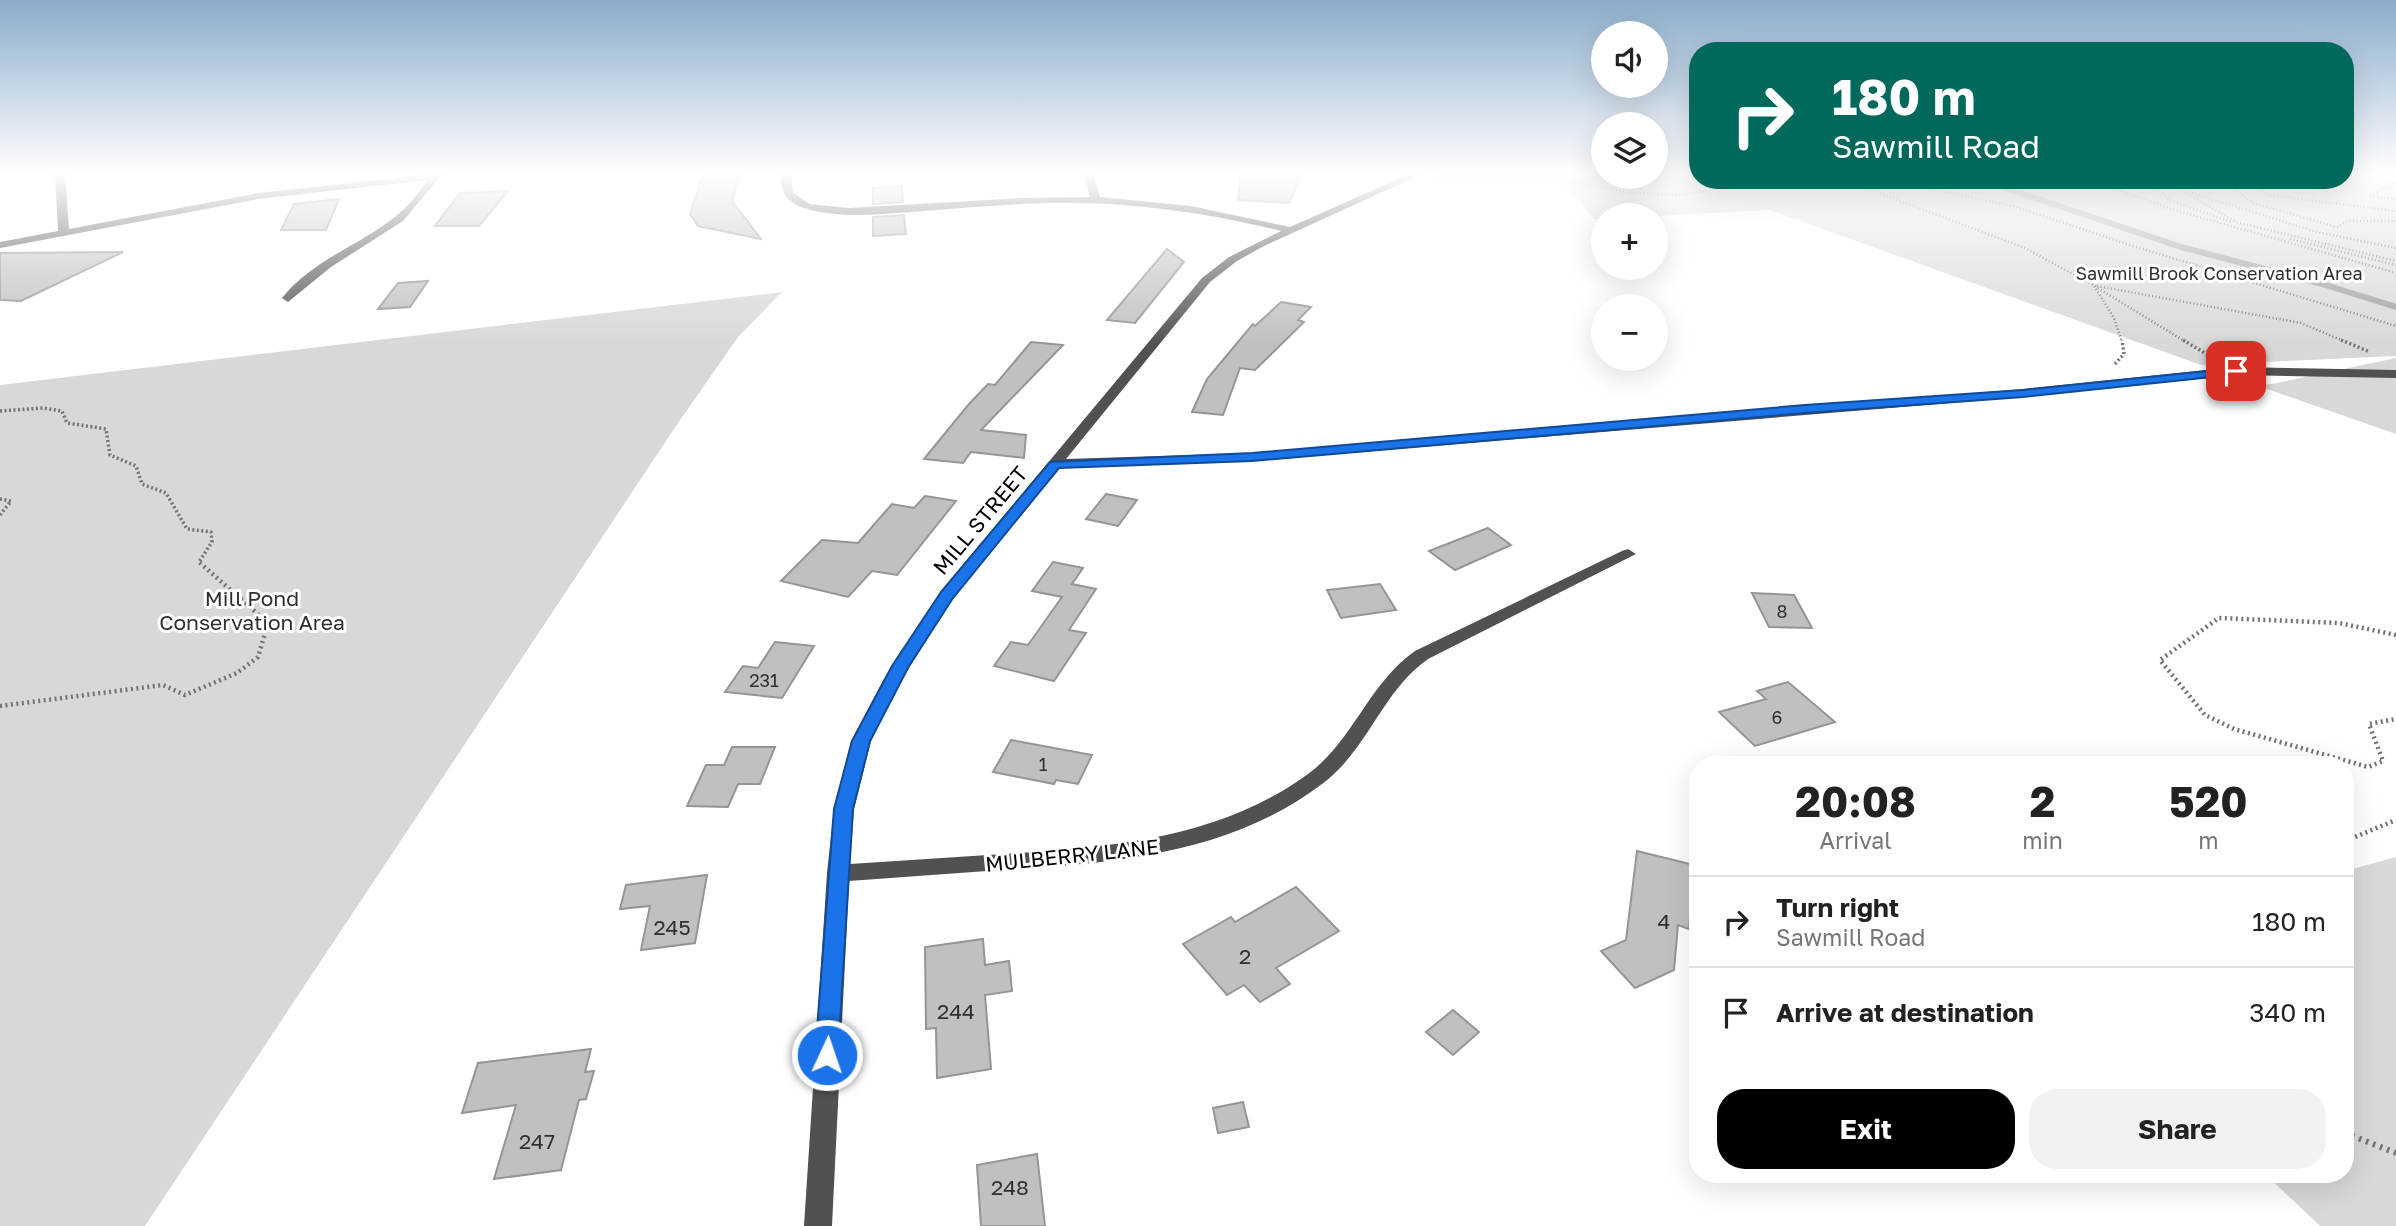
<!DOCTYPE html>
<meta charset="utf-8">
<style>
body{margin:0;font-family:"Golos Text",sans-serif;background:#f2f2f2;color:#222;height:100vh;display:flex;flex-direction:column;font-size:26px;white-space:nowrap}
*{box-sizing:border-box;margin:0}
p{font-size:23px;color:#767676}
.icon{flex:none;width:38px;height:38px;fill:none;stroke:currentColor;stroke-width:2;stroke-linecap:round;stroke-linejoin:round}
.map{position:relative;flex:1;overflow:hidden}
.details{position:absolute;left:1689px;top:756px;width:665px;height:427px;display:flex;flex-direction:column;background:#fff;border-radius:28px;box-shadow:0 7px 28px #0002}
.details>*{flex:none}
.hud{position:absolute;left:1689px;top:42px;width:665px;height:147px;border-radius:28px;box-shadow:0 7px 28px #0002;background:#00695c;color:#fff;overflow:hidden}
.fabs{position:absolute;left:1591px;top:21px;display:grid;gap:14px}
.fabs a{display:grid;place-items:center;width:77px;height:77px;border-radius:50%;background:#fff;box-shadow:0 7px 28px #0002;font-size:35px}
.pin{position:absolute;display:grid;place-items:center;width:60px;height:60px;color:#fff;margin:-30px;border-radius:14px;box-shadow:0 4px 10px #0006}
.me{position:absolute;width:77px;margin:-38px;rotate:3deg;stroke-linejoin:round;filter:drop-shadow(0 0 5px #0008)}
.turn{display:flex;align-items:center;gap:24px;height:147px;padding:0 28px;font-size:32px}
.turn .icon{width:91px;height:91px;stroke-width:2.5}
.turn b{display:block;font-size:49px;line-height:60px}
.eta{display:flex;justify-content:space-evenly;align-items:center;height:119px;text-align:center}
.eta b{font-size:42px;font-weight:700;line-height:49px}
.primary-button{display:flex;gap:14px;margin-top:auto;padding:14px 28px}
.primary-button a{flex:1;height:80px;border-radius:28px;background:#000;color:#fff;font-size:28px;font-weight:700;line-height:80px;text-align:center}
.primary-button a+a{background:#f2f2f2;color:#222}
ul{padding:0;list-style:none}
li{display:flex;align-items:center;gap:21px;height:91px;padding:0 28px;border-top:2px solid #e0e0e0}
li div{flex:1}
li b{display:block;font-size:26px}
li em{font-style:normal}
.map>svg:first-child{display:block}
</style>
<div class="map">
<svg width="2396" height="1226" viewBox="0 0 2396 1226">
<rect width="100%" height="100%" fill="#fff"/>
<!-- green -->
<g fill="#d8d8d8">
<polygon points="1444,173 1603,173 1603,177 1656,177 1656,173 1697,173 1698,180 2345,180 2345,173 2396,173 2396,356 2201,365 1770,210 1656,216 1603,215 1603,219 1594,219 1564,183 1432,183"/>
<polygon points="782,292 738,337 676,426 145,1226 0,1226 0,385"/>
<polygon points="2396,358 2396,434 2256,385 2272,384"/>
<polygon points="2396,857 2396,1226 2320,1226 2265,1174 2345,1174 2345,871"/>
</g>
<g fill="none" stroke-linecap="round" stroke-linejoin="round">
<!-- stream -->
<polyline stroke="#9f9f9f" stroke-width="6" points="1982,180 2181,247 2319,283 2396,307"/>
</g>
<!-- building -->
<g fill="#c0c0c0" stroke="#959595" stroke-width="2">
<polygon points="1241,173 1303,173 1289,203 1238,200"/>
<polygon points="741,174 732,201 761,239 698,226 690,214 703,176"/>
<polygon points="902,186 903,202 873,204 873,188"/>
<polygon points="508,191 479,226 435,226 460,193"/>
<polygon points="339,199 326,230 281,230 294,204"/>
<polygon points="904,215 906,234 873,236 873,217"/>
<polygon points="1167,249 1184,262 1135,323 1107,320"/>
<polygon points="123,252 21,301 0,300 0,253"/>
<polygon points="428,281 410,307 378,309 398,283"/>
<polygon points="1281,302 1311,307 1298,320 1304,322 1255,370 1240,368 1223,415 1192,412 1207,379 1253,324 1255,326"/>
<polygon points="1031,342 1063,345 981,430 1026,435 1024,458 971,452 963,463 924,459 969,404 988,384 995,385"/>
<polygon points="1106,494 1137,500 1118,526 1086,519"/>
<polygon points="925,496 956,501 897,575 872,571 848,597 781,581 822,540 858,543 892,504 914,508"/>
<polygon points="1488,528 1511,545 1455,570 1429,551"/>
<polygon points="1053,562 1083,568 1072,584 1096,589 1069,630 1086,633 1054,681 994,666 1011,642 1028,645 1062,597 1032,591"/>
<polygon points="1380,584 1396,610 1341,618 1327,590"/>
<polygon points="1752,593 1794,595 1812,628 1769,627"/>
<polygon points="775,642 814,646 782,698 725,692 743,666 758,668"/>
<polygon points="1788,682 1835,722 1755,746 1719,712 1766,699 1757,691"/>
<polygon points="1011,740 1092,755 1078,784 1056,780 1054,784 993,772"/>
<polygon points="732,747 775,747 760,784 738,784 728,807 687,806 706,765 724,765"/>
<polygon points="1637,851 1694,865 1689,929 1678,925 1674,970 1635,988 1601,951 1626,940"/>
<polygon points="707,875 695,943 641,950 650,906 620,909 626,885"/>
<polygon points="1296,887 1339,931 1276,968 1290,984 1260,1002 1244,985 1227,995 1183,944 1231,917 1235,922"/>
<polygon points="983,939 985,965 1009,961 1012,991 985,995 991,1069 937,1078 936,1028 926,1029 925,947"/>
<polygon points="1453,1010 1479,1032 1453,1055 1426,1032"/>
<polygon points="591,1049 585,1072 594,1071 586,1099 579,1100 561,1170 494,1179 516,1105 462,1113 478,1063"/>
<polygon points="1243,1102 1249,1127 1218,1133 1213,1108"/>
<polygon points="1037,1154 1045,1226 981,1226 977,1165"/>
</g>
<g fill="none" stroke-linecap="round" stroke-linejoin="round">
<!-- path-far3 -->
<g stroke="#737373" stroke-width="2.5" stroke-dasharray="1 2.5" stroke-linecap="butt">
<polyline points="1460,173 1562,178 1630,193 1679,195 1735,186 1742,180"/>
<polyline points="1844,180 2025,248 2093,285 2186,342"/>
<polyline points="1901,180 1907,184 2013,206 2136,247 2396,326"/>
<polyline points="2091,180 2171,209 2396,273"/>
<polyline points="2146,180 2172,201 2231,222"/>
<polyline points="2151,180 2177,188"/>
<polyline points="2283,180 2324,186 2269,185 2262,189 2267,195 2396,211"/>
<polyline points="2396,183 2369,196 2396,199"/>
<polyline points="2189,192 2317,232 2396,248"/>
<polyline points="2396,221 2348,221 2337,227 2253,203 2231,186 2220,182 2186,182 2177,188 2236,222 2396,261"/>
<polyline points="2290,239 2396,265"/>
<polyline points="2094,286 2114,318 2122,342"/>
<polyline points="2097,286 2301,323 2346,342"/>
</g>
<!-- path-far2 -->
<g stroke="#737373" stroke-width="3.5" stroke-dasharray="2 2.5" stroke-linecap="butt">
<polyline points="2183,340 2208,355"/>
<polyline points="2341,340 2370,352"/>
<polyline points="2115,364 2124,354 2122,340"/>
<polyline points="0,411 43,408 62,411 67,423 106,429 110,455 136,466 142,484 166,493 187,529 211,532 212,542 199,562"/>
<polyline points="0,499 11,501 0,515"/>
</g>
<!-- path-far1 -->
<g stroke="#737373" stroke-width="4.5" stroke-dasharray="2 3.5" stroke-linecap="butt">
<polyline points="2396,635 2339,623 2219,618 2160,660 2205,715 2234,729 2368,767 2383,761 2369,724 2396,719"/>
<polyline points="0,706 163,685 185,695 237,673 258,657 268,623 199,562 200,560"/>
<polyline points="2345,841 2396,820"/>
</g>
<!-- path -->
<polyline stroke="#737373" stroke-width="6" stroke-dasharray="2.5 5" stroke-linecap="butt" points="2345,1133 2396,1153"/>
<!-- minor -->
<g fill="#515151" fill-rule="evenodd">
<path d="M55,173H65L69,229L258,193L443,173L403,221L331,267L288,302L282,298C312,260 359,246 396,216C409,206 418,193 428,180L258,199L0,248V242L58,231Z"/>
<path d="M781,173H791L793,193L810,204L848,208L1022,198L1090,197L1083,173H1093L1100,197L1191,206L1290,227L1411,173H1424L1264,246L1237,261L1210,282L1066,459L1252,453L2023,389L2236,367L2396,370V378L2236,375L2023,397L1252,461L1059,468L954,597L902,679L871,741L854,809L850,864C896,861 942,858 988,855C1099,848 1215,842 1308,774C1353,741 1369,683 1415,651L1622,551L1628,549L1636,554L1428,659C1382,691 1368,750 1322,784C1226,857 1103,864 987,871C941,874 895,878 849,881L832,1226H804L827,873L834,809L851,741L884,679L941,591L1202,278L1229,257L1281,231C1196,210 1110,199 1022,204C985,206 947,209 910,212C879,214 846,218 815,211C792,206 779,198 781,173Z"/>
</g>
</g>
<!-- sky -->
<linearGradient id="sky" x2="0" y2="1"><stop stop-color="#8baccb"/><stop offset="0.5" stop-color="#fff"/><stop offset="1" stop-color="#fff" stop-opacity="0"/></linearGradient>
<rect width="2396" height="345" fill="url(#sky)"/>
<!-- route -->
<polygon fill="#1a73e8" stroke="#114b97" stroke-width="2" points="2236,368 2242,371 2240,374 2023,397 1805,413 1252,461 1059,468 953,598 909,666 870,741 853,809 838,1055 835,1062 827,1065 819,1062 815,1055 834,809 852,741 892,666 941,592 1050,462 1252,453 1805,405 2023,390"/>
<g text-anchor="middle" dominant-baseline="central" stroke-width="6" stroke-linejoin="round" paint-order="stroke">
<!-- far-park labels -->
<g font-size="18" fill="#2f2f2f" stroke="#fff">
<text x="2219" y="273">Sawmill Brook Conservation Area</text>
</g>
<!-- number labels -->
<g font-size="18" fill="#303030">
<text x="1782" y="611">8</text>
<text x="764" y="680">231</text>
<text x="1777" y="717">6</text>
<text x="1043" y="764">1</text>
</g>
<!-- street labels -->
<g font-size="21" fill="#000" stroke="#fff">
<text transform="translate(980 520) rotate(-50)">MILL STREET</text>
<text transform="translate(1072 855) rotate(-6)">MULBERRY LANE</text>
</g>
<!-- park labels -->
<g font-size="21" fill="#2f2f2f" stroke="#fff">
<text x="252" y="598">Mill Pond<tspan x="252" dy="24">Conservation Area</tspan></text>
</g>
<!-- near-number labels -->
<g font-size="21" fill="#303030">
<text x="1664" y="921">4</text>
<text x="672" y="927">245</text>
<text x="1245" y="956">2</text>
<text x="956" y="1011">244</text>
<text x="537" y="1141">247</text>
<text x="1010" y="1187">248</text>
</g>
</g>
</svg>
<div class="fabs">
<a><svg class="icon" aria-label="sound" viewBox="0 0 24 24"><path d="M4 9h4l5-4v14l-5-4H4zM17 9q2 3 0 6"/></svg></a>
<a><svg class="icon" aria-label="layers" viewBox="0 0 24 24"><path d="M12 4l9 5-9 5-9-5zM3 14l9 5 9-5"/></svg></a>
<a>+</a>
<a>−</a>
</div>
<div class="pin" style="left:2236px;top:371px;background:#d93025"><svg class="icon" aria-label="arrive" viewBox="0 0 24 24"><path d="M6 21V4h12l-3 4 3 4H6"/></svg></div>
<svg class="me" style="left:827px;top:1055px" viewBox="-20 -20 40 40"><circle r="17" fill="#1a73e8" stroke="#fff" stroke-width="3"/><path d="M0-11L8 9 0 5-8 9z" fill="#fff"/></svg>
<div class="hud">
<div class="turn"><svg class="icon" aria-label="right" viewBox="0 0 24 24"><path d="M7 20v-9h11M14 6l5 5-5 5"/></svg><div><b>180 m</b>Sawmill Road</div></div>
</div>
<section class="details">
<div class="eta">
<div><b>20:08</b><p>Arrival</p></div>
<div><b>2</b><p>min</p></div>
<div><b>520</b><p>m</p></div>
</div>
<ul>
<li><svg class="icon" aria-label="right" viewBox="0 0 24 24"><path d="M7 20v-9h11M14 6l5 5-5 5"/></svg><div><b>Turn right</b><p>Sawmill Road</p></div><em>180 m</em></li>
<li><svg class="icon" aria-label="arrive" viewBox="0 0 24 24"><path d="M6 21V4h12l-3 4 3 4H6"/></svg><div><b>Arrive at destination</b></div><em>340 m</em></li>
</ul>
<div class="primary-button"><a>Exit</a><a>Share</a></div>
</section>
</div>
